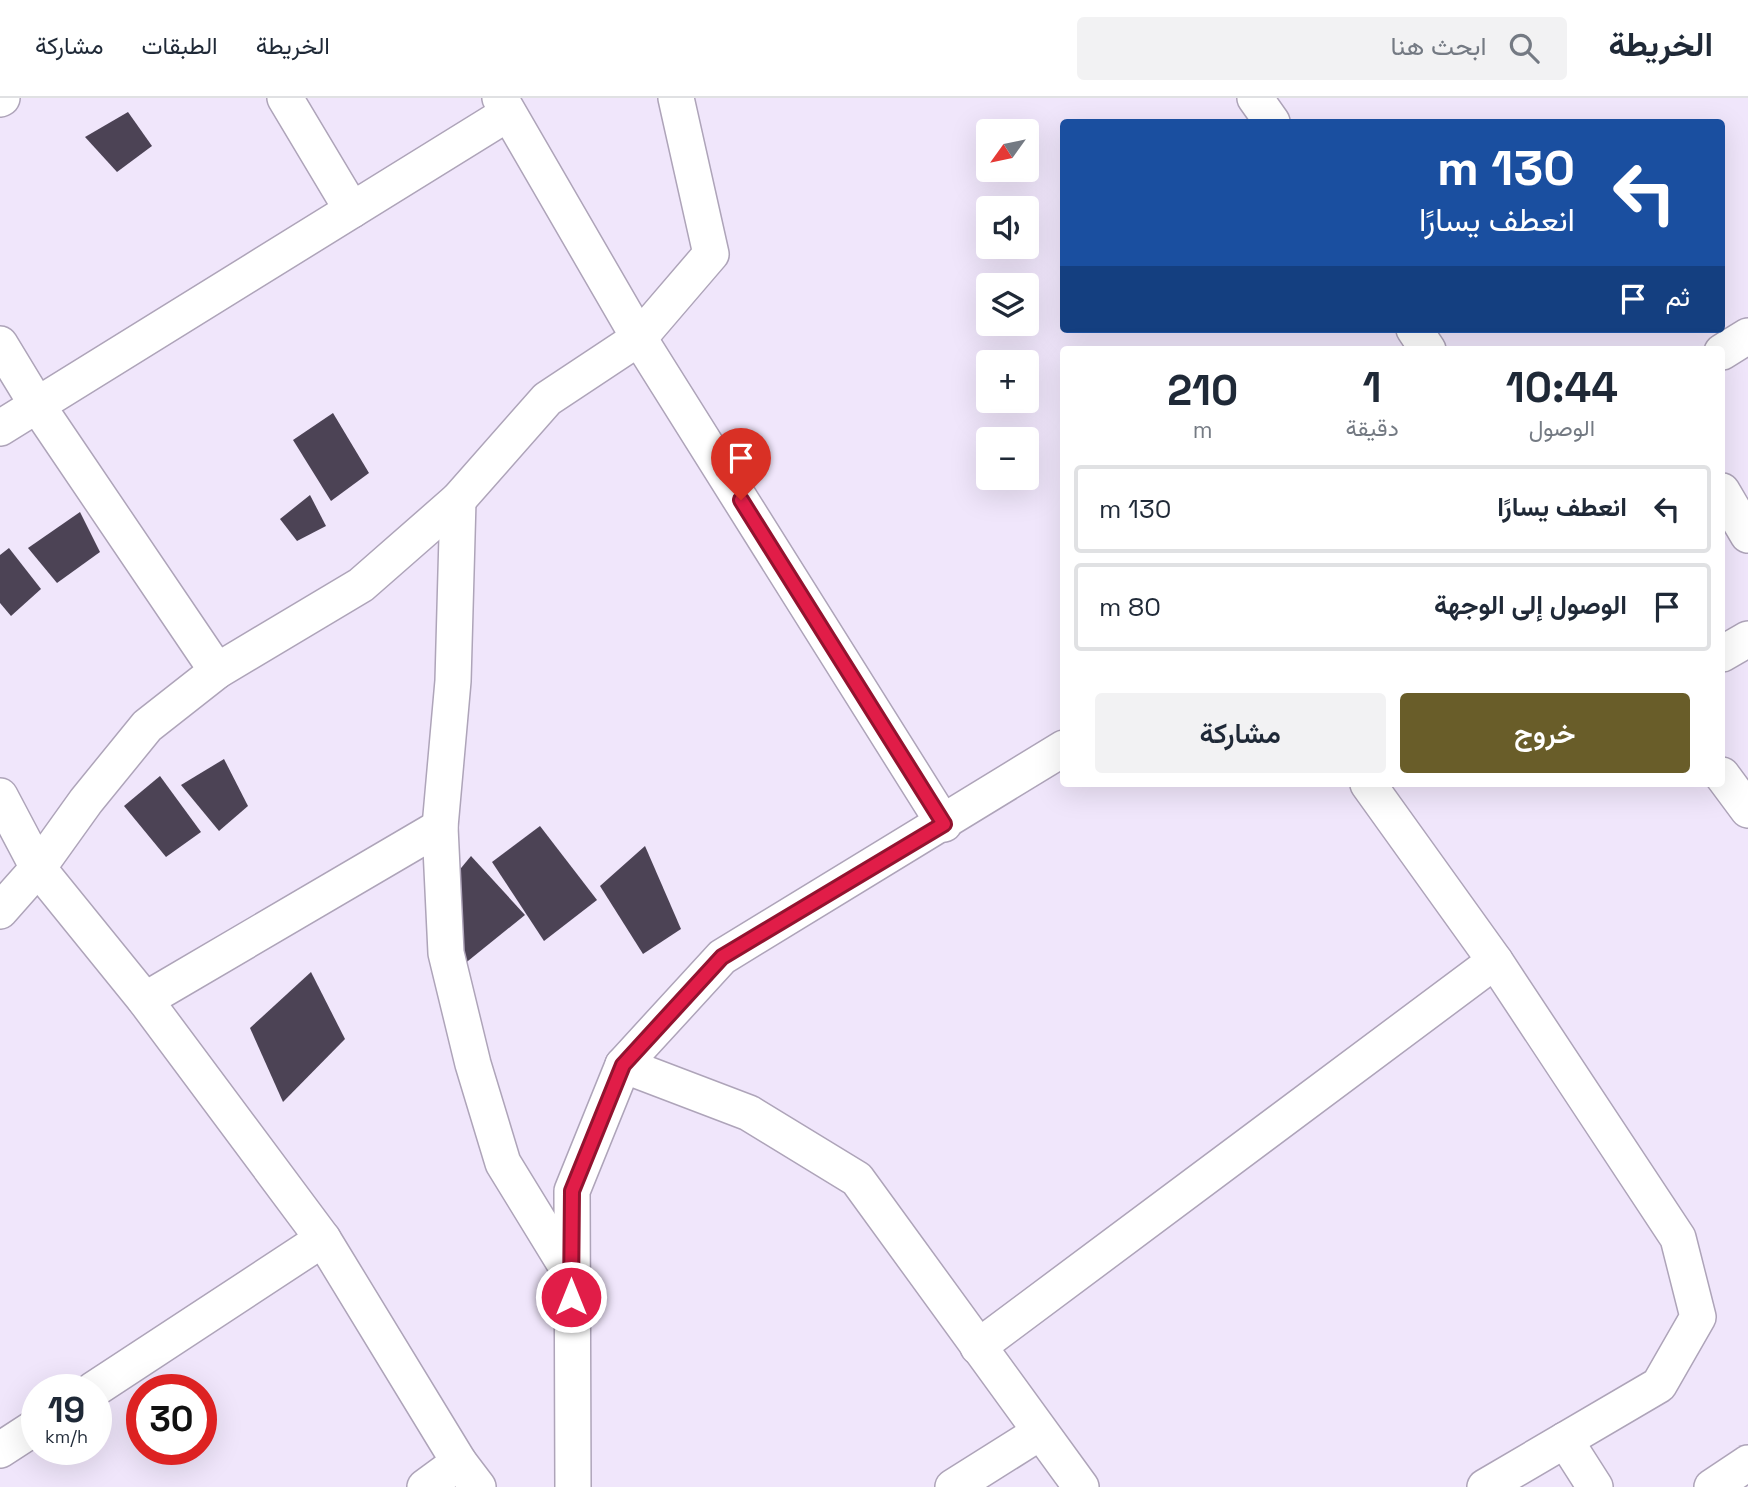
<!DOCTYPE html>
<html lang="ar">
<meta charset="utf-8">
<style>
body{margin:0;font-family:"Space Grotesk",Vazirmatn,sans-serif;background:#f2f2f3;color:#1f2937;direction:rtl;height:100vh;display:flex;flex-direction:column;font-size:26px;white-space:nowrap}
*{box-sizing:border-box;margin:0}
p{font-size:23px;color:#747a83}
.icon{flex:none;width:38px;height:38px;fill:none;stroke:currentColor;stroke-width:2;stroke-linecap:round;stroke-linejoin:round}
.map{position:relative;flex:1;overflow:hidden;direction:ltr}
.drawer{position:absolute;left:1060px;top:248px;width:665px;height:441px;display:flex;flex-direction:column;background:#fff;border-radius:7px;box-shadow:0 7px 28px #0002;direction:rtl}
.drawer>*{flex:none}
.top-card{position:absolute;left:1060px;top:21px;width:665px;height:214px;border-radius:7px;box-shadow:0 7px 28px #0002;direction:rtl;background:#1a4fa0;color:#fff;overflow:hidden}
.needle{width:46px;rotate:237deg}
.tools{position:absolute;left:976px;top:21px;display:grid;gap:14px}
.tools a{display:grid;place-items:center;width:63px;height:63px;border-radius:7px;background:#fff;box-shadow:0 7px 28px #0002;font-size:35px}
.speed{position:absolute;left:21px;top:1276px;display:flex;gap:14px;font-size:35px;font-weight:700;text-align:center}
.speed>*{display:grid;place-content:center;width:91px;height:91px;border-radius:50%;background:#fff;box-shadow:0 7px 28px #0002;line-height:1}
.speed small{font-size:18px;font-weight:400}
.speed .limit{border:10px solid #d22;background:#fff;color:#111}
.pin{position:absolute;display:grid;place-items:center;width:60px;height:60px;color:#fff;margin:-72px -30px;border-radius:50% 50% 50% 0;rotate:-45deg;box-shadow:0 0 7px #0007}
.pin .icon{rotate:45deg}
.me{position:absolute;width:77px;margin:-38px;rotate:0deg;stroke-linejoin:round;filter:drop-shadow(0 0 5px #0008)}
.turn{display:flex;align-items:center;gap:24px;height:147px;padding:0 35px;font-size:32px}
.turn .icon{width:91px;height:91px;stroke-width:2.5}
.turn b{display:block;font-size:49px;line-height:60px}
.then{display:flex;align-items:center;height:66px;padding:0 35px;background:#0003;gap:14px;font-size:26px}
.eta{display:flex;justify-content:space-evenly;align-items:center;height:119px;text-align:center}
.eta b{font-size:42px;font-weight:600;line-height:49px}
.primary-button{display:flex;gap:14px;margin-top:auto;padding:14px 35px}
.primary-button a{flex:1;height:80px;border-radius:7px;background:#695d29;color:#fff;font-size:28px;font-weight:600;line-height:80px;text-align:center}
.primary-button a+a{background:#f2f2f3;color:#1f2937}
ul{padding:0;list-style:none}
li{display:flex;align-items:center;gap:21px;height:88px;margin:0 14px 10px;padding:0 21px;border:4px solid #e0e1e3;border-radius:7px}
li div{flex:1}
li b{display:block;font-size:26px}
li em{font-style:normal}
header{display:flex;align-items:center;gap:42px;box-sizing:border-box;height:98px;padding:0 35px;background:#fff;border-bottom:2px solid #e0e1e3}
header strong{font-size:33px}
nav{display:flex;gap:38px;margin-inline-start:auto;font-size:24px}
.search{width:490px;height:63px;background:#f2f2f3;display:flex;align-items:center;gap:18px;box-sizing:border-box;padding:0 24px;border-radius:7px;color:#747a83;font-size:26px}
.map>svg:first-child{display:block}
</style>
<header>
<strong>الخريطة</strong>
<div class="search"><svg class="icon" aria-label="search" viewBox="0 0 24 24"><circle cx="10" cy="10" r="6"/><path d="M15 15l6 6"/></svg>ابحث هنا</div>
<nav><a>الخريطة</a><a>الطبقات</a><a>مشاركة</a></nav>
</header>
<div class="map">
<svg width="1748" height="1389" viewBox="0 0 1748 1389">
<rect width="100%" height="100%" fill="#f0e6fb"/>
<!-- building -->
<g fill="#4c4355">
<polygon points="128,14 152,48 117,74 85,39"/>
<polygon points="333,315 369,375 331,403 293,342"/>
<polygon points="310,397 326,428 297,443 280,421"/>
<polygon points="80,414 100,454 57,485 28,450"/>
<polygon points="9,450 41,491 11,518 0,505 0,457"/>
<polygon points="224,661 248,708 219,733 181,687"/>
<polygon points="160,678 201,734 166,759 124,708"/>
<polygon points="540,728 597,802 544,843 492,764"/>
<polygon points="645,748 681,831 643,856 600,788"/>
<polygon points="471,758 525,817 463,867 452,781"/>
<polygon points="311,874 345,941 283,1004 250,930"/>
</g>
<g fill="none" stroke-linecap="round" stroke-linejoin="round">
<defs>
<g id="minor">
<polyline points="285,0 352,112"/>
<polyline points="500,0 639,240 944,726"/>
<polyline points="1255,0 1272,24"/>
<polyline points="0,1 2,0"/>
<polyline points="1414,231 1428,252"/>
<polyline points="0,246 37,307 217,573"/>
<polyline points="1722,254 1748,238"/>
<polyline points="0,330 507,16"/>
<polyline points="1722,393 1748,437"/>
<polyline points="458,402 453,583 440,729 446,855 473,966 503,1065 571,1176"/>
<polyline points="1722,556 1748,541"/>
<polyline points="1722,677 1748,712"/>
<polyline points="1368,686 1495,863 1678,1140 1698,1219 1659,1287 1485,1389"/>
<polyline points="0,698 38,770 145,902 323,1141 459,1364 478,1389"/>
<polyline points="0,813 38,770 86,703 147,628 217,573 361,487 458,402 547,301 639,240 711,156 676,0"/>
<polyline points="145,902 440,729"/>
<polyline points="623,967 749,1015 857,1081 1081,1389"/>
<polyline points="978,1249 1495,863"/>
<polyline points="93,1292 323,1141"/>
<polyline points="1565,1342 1595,1389"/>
<polyline points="0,1352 37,1328"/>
<polyline points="425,1389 459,1364"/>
<polyline points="573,1389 572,1093 623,967 722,859 1064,650"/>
<polyline points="953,1389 1039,1335"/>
<polyline points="1712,1389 1748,1365"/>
</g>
</defs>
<!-- minor casing -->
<use href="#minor" stroke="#aea4b9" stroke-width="38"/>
<!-- minor -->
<use href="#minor" stroke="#fff" stroke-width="35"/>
</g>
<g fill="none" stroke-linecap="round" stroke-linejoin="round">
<defs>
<polyline id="route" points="571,1199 572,1093 623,967 722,859 944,726 741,402"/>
</defs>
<!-- route casing -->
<use href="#route" stroke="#92132f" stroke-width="18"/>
<!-- route -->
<use href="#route" stroke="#e11d48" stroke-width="12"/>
</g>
</svg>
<div class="tools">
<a><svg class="needle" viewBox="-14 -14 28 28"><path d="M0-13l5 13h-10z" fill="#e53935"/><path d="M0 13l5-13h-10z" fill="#747a83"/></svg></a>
<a><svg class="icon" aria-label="sound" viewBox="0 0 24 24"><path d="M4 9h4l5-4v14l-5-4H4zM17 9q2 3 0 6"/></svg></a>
<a><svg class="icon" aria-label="layers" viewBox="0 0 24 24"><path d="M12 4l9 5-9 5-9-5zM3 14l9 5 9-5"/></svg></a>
<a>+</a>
<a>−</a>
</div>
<div class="speed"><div>19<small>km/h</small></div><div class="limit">30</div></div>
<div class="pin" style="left:741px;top:402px;background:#d93025"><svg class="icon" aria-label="arrive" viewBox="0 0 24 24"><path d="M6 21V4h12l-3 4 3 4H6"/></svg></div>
<svg class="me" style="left:571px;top:1199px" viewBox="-20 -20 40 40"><circle r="17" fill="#e11d48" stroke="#fff" stroke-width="3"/><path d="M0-11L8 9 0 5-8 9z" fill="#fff"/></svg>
<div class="top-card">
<div class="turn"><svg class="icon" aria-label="left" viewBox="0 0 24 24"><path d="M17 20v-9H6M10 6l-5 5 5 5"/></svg><div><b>130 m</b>انعطف يسارًا</div></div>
<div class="then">ثم<svg class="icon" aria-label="arrive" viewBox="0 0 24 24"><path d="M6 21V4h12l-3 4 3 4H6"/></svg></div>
</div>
<section class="drawer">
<div class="eta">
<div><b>10:44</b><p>الوصول</p></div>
<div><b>1</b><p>دقيقة</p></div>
<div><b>210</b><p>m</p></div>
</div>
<ul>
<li><svg class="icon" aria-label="left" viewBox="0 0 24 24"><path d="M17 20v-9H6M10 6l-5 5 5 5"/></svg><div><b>انعطف يسارًا</b></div><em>130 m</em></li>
<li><svg class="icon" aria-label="arrive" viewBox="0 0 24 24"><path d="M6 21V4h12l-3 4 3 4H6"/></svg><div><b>الوصول إلى الوجهة</b></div><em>80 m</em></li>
</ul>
<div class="primary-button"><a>خروج</a><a>مشاركة</a></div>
</section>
</div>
